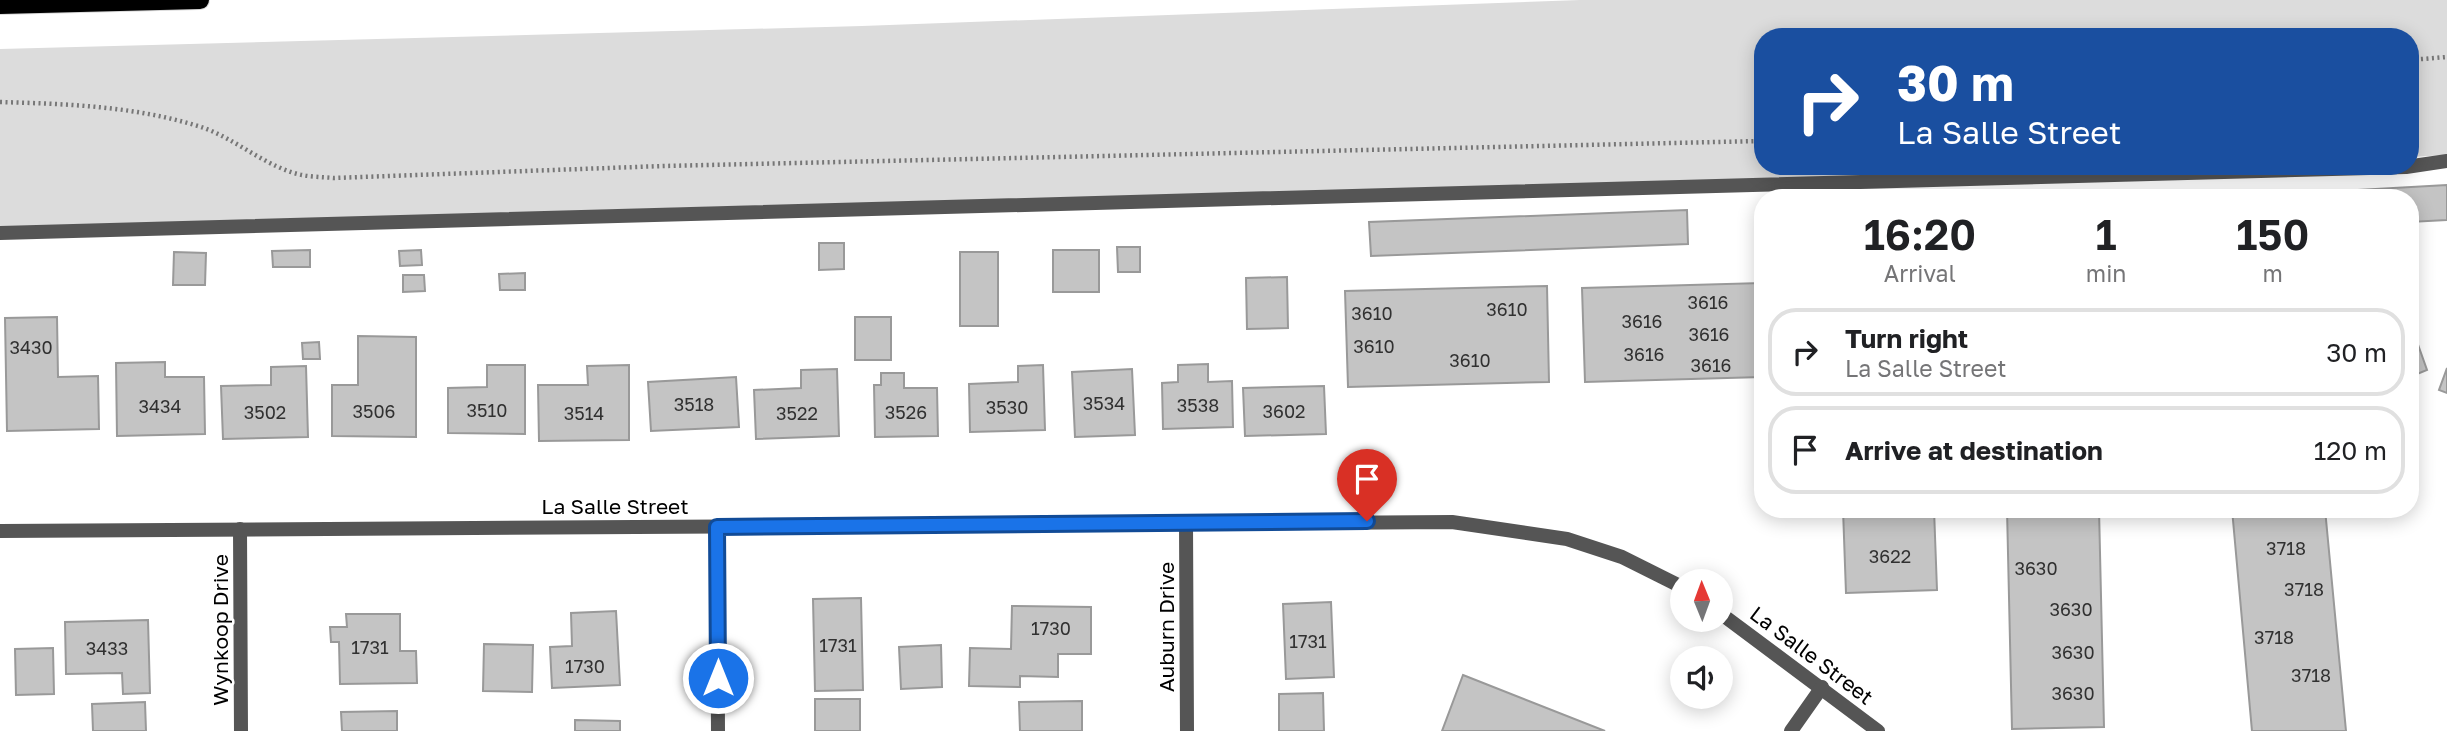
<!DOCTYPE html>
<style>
body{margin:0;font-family:"Golos Text",sans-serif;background:#f2f2f2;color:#202124;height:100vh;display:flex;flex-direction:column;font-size:26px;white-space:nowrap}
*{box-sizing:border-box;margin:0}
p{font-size:23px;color:#757577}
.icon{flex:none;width:38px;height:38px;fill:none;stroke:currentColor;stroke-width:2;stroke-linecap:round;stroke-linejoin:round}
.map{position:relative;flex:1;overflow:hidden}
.sheet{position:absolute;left:1754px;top:189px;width:665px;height:329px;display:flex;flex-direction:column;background:#fff;border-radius:28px;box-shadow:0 4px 18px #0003}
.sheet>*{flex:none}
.guide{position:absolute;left:1754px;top:28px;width:665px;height:147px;border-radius:28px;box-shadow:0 4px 18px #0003;background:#1a4fa0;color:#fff;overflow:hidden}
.needle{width:46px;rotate:359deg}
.controls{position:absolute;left:1670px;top:569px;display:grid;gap:14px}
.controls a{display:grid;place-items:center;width:63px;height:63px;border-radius:50%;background:#fff;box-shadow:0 4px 18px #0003;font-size:35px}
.pin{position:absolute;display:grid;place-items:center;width:60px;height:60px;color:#fff;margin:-72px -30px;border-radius:50% 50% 50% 0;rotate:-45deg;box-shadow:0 0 7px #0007}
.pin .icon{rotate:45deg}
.me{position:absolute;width:77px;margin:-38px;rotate:0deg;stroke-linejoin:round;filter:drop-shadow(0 0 5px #0008)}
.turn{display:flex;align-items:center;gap:24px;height:147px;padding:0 28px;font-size:32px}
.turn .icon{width:91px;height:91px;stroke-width:2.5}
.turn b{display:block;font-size:49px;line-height:60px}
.eta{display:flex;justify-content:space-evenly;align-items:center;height:119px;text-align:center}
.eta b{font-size:42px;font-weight:600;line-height:49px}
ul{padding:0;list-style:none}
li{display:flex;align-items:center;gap:21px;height:88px;margin:0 14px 10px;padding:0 14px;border:4px solid #e0e0e0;border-radius:28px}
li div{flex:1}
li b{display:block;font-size:26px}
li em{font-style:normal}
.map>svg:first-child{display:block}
</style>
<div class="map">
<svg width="2447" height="731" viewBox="0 0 2447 731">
<rect width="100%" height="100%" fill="#fff"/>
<!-- green -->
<polygon fill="#dcdcdc" points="1580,0 2447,0 2447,155 2410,157 2410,37 1762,37 1762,166 2162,166 1736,183 703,207 0,228 0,49 862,26"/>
<!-- building -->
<g fill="#c4c4c4" stroke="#999" stroke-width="2">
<polygon points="2447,185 2447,220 2410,222 2410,198 2248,198 2248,196"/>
<polygon points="1687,210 1688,244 1371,256 1369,222"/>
<polygon points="819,243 844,243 844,269 819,270"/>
<polygon points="1117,247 1140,247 1140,272 1118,272"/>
<polygon points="310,250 310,267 273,267 272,251"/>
<polygon points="421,250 422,265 400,266 399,251"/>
<rect x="1053" y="250" width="46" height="42"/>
<polygon points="174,252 206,253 205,285 173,285"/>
<rect x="960" y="252" width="38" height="74"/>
<polygon points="525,273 525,290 500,290 499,274"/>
<polygon points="403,275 424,275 425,291 403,292"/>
<polygon points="1287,277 1288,328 1247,329 1246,278"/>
<polygon points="1762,283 1762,377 1585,382 1582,288"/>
<polygon points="1547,286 1549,382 1348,387 1345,291"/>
<polygon points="57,317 58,377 98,376 99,429 7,431 5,318"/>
<rect x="855" y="317" width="36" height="43"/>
<polygon points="2410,322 2427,370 2410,377"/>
<polygon points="358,336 416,337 416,437 332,436 332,385 358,385"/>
<polygon points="319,342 320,359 303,359 302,343"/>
<polygon points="165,362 165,377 204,377 205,434 117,436 116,363"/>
<polygon points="1208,364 1208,382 1232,381 1233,427 1163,429 1162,383 1178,382 1178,365"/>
<polygon points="487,365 525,365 525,434 448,433 448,388 487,387"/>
<polygon points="629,365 629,440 539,441 538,385 588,385 587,366"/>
<polygon points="1043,365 1045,430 970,432 969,384 1018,382 1018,366"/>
<polygon points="306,366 308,437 223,439 221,386 271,385 271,367"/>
<polygon points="2447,368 2447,393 2439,390"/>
<polygon points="837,369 839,436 756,439 754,390 801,388 801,370"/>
<polygon points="1132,369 1135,435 1075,437 1072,372"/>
<polygon points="881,373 904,373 904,388 937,388 938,436 875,437 874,385 881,385"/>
<polygon points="736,377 739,427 651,431 648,382"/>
<polygon points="1324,386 1326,434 1245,436 1243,388"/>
<polygon points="1843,509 1934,509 1937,590 1846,593"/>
<polygon points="2007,509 2099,509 2104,727 2012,729"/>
<polygon points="2232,509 2325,509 2346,731 2252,731"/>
<polygon points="861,598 863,690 815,691 813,599"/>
<polygon points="1331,602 1334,677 1286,679 1283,604"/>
<polygon points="1012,606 1091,607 1091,654 1058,654 1058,677 1020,676 1020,687 969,686 970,648 1011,649"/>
<polygon points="616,611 620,685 552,688 550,647 572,646 571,613"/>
<polygon points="346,614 400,614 400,651 416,651 417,683 340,684 339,642 331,642 330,627 347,627"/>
<polygon points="148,620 150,693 123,694 122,673 66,674 65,622"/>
<polygon points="484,644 533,645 532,692 483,691"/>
<polygon points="941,645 942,687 901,689 899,647"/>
<polygon points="53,648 54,694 16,695 15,649"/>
<polygon points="1463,675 1605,731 1442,731"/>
<polygon points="1323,693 1324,731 1279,731 1279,694"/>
<rect x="815" y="699" width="45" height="32"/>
<polygon points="1082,701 1082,731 1020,731 1019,702"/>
<polygon points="145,702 146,731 93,731 92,704"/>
<polygon points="397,711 397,731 342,731 341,712"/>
<polygon points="575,720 620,721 620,731 575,731"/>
</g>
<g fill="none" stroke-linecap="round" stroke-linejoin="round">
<defs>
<polyline id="primary" points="0,5 200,0"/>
</defs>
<!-- primary casing -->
<use href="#primary" stroke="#dbdbdb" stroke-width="20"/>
<!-- path -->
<g stroke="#777" stroke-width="4.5" stroke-dasharray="2 3.5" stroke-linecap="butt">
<polyline points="2410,60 2447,57"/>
<path d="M0,102C68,104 135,106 201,127C235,138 267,168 302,175C312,177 323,177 334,178L663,166L1762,141"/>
</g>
<!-- service -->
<polyline stroke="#555" stroke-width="14" points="0,233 2406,167 2447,161"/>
<!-- minor -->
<g stroke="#555" stroke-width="14">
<polyline points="1186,523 1187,731"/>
<polyline points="717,527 718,731"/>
<polyline points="240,529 241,731"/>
<polyline points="0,531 1452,522 1567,539 1622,557 1682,587"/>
<polyline points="1720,613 1878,731"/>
<polyline points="1791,731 1822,687"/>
</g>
<!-- primary -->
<use href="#primary" stroke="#000" stroke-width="18"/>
</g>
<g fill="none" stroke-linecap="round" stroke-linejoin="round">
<defs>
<polyline id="route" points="718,678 717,527 1367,521"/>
</defs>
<!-- route casing -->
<use href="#route" stroke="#114b97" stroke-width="18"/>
<!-- route -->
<use href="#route" stroke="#1a73e8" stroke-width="12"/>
</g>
<g text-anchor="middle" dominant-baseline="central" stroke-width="5" stroke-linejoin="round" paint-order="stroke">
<!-- number labels -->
<g font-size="18" fill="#313131">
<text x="1708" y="302">3616</text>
<text x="1507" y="309">3610</text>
<text x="1372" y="313">3610</text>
<text x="1642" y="321">3616</text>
<text x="1709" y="334">3616</text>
<text x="1374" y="346">3610</text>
<text x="31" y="347">3430</text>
<text x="1644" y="354">3616</text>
<text x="1470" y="360">3610</text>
<text x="1711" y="365">3616</text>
<text x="1104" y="403">3534</text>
<text x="694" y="404">3518</text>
<text x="1198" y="405">3538</text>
<text x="160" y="406">3434</text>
<text x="1007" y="407">3530</text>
<text x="487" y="410">3510</text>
<text x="374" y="411">3506</text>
<text x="1284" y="411">3602</text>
<text x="265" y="412">3502</text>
<text x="906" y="412">3526</text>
<text x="584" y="413">3514</text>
<text x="797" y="413">3522</text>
<text x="2286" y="548">3718</text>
<text x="1890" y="556">3622</text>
<text x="2036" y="568">3630</text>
<text x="2304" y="589">3718</text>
<text x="2071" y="609">3630</text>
<text x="1051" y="628">1730</text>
<text x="2274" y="637">3718</text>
<text x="1308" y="641">1731</text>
<text x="838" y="645">1731</text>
<text x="370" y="647">1731</text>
<text x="107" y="648">3433</text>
<text x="2073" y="652">3630</text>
<text x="585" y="666">1730</text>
<text x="2311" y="675">3718</text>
<text x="2073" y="693">3630</text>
</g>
<!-- street labels -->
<g font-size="21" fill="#000" stroke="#fff">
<text x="615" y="506">La Salle Street</text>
<text transform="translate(1166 627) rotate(-90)">Auburn Drive</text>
<text transform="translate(220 630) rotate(-90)">Wynkoop Drive</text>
<text transform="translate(1812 655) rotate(37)">La Salle Street</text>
</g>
</g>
</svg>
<div class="controls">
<a><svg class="needle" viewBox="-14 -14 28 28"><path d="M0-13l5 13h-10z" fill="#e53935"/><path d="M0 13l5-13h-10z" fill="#757577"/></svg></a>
<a><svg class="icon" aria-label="sound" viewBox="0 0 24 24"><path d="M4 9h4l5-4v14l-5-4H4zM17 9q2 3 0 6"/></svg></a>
</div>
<div class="pin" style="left:1367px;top:521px;background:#d93025"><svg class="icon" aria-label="arrive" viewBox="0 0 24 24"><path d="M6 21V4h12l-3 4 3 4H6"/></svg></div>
<svg class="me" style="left:718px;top:678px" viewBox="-20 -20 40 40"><circle r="17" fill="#1a73e8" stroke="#fff" stroke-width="3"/><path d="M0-11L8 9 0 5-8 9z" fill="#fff"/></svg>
<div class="guide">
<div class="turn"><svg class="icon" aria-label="right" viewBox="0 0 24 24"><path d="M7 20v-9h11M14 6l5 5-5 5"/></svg><div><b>30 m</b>La Salle Street</div></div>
</div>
<section class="sheet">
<div class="eta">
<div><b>16:20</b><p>Arrival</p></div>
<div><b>1</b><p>min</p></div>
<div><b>150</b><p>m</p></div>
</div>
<ul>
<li><svg class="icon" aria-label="right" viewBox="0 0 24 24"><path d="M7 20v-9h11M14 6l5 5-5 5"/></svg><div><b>Turn right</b><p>La Salle Street</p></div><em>30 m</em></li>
<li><svg class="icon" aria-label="arrive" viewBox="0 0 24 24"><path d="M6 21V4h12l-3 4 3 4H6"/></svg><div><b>Arrive at destination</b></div><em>120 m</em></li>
</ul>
</section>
</div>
